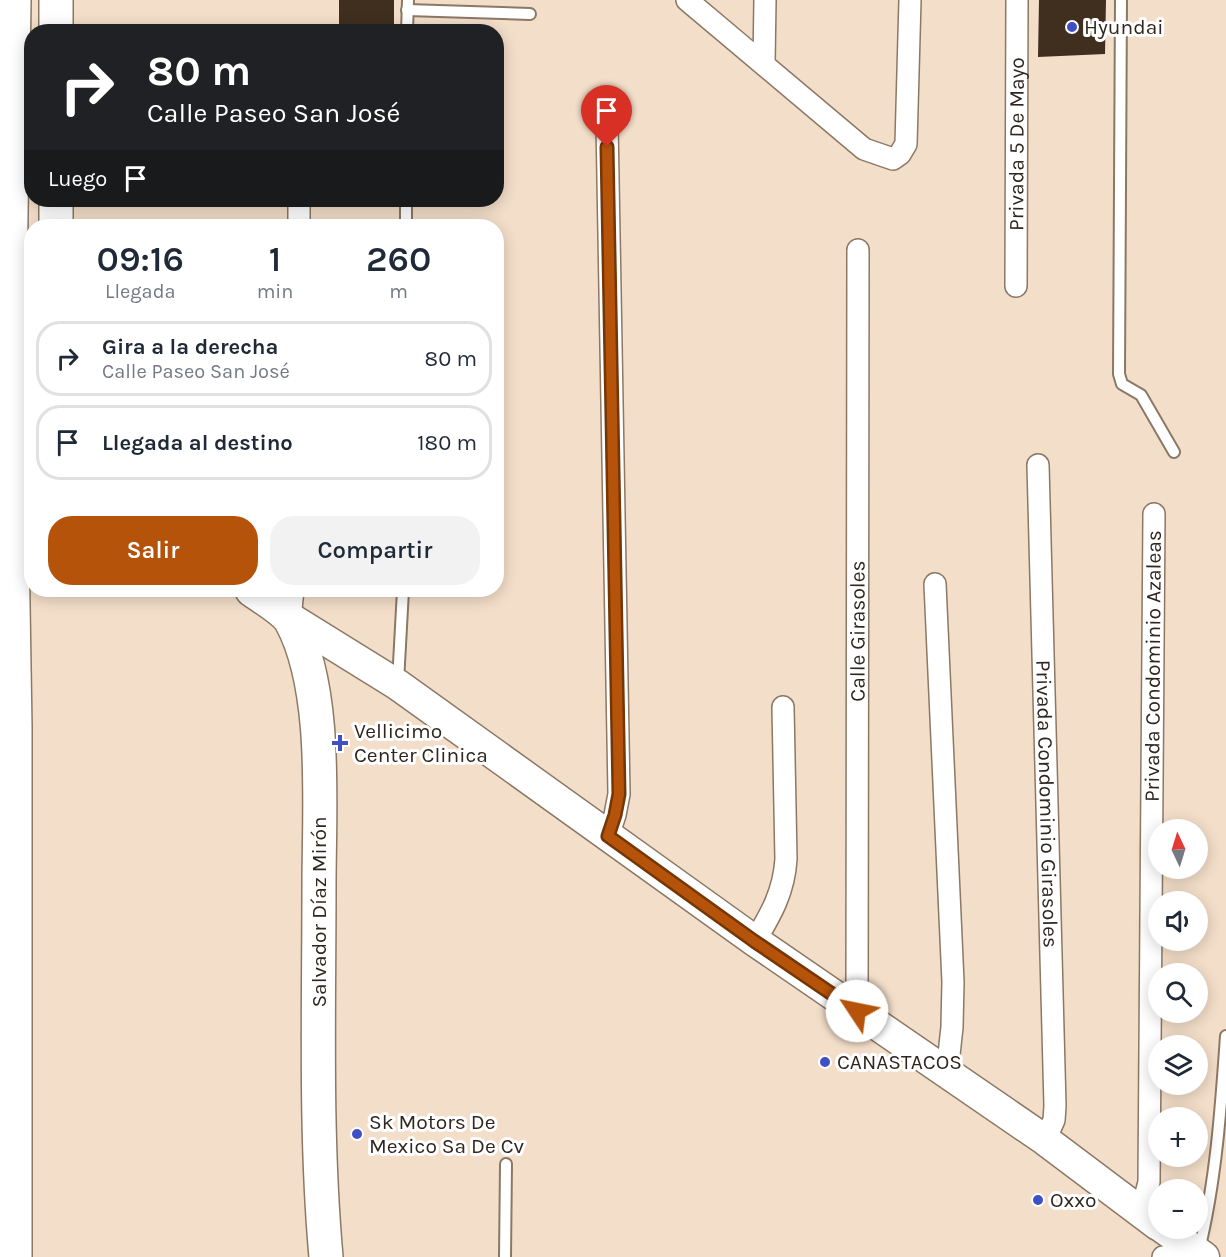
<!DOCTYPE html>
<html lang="es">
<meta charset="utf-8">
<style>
body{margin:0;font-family:Karla,sans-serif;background:#f2f2f3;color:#1f2937;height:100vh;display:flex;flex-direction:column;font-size:22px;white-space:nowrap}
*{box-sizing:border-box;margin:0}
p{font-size:20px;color:#747a83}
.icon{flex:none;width:33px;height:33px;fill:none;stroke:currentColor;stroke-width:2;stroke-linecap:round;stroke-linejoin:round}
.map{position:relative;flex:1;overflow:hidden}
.side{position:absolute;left:24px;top:219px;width:480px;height:378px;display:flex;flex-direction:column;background:#fff;border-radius:24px;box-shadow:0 3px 15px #0003}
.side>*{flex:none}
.guide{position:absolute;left:24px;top:24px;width:480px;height:183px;border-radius:24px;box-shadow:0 3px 15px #0003;background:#202124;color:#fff;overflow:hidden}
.needle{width:39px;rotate:356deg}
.buttons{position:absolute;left:1148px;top:819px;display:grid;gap:12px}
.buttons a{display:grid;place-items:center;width:60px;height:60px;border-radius:50%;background:#fff;box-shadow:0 3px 15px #0003;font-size:30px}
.pin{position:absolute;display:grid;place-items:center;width:51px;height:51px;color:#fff;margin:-62px -26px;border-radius:50% 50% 50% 0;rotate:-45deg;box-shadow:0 0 6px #0007}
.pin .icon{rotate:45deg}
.me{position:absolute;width:66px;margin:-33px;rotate:304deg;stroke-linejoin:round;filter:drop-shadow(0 0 4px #0008)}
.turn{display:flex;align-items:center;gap:21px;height:126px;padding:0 24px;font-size:27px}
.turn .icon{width:78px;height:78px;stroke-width:2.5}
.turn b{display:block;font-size:42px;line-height:51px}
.then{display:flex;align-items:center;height:57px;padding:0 24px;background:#0003;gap:12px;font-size:22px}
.eta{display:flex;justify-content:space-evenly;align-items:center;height:102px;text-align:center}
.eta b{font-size:36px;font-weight:600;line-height:42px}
.button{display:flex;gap:12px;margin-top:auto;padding:12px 24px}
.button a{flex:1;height:69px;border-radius:24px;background:#b45309;color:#fff;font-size:24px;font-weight:600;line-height:69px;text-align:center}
.button a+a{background:#f2f2f3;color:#1f2937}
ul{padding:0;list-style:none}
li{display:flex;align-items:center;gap:18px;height:75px;margin:0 12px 9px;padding:0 12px;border:3px solid #e0e1e3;border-radius:24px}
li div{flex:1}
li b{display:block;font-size:22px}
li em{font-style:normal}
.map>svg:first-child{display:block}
</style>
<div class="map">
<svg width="1226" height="1257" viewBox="0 0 1226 1257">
<rect width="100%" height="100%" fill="#f3dec9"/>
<!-- building -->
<g fill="#402f1e">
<rect x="339" y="0" width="55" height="32"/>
<polygon points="1039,0 1106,0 1105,54 1038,57"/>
</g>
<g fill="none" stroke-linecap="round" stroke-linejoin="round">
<defs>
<g id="lane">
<polyline points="1121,0 1119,374 1122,384 1141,395 1174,452"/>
<polyline points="407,10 530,14"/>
<polyline points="407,32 408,0"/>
<polyline points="406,226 406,200"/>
<polyline points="398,682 403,590"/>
<path d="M1199,1250C1216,1181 1221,1108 1226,1036"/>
<polyline points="505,1257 506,1164"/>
</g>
<g id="street">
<polyline points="687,0 864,149 893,159 900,154 906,144 910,0"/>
<polyline points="764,63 765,0"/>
<polyline points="607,123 619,794 615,815 608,836"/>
<polyline points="299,226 299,202"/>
<path id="s1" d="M1016,286L1017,0"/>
<path id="s2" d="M1038,465L1055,1106L1054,1120L1045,1140"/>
<polyline points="935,584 953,982 952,1027 947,1073"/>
<polyline points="290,618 293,590"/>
<path d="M755,941C771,914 784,892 786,859L783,707"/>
<path id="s3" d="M857,1011L858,250"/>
<path id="s4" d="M1141,1213L1149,1182L1154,514"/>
<polyline points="1163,1257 1198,1254"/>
</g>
<g id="secondary">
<polyline points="290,618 398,685 755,941 1045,1140 1158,1225"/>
<polyline points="1163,1228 1204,1257"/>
</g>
<g id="primary">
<polyline points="14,0 9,358 15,728 15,1257"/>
<polyline points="56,0 56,32"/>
<polyline points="56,200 56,226"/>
<path d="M252,590C262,597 285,611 291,621C328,689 319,807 319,885C319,1009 315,1134 326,1257"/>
</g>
</defs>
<!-- lane casing -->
<use href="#lane" stroke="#8b7865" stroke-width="14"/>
<!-- street casing -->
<use href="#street" stroke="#8b7865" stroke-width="24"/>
<!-- secondary casing -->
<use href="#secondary" stroke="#8b7865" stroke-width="33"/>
<!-- primary casing -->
<use href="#primary" stroke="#8b7865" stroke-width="36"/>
<!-- lane -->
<use href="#lane" stroke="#fff" stroke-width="10"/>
<!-- street -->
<use href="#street" stroke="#fff" stroke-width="21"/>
<!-- secondary -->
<use href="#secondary" stroke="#fff" stroke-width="30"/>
<!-- primary -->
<use href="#primary" stroke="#fff" stroke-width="33"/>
</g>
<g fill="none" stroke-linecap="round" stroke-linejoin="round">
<defs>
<polyline id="route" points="607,147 619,794 615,815 608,836 754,941 857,1011"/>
</defs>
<!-- route casing -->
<use href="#route" stroke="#753606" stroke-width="15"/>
<!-- route -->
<use href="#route" stroke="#b45309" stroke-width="10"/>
</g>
<!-- markers -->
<g fill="#3f50c4" stroke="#fff" stroke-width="2">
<circle cx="1072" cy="27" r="6"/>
<path d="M337 734h6v6h6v6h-6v6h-6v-6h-6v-6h6z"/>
<circle cx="825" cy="1062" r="6"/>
<circle cx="357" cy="1134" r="6"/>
<circle cx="1038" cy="1200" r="6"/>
</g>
<g text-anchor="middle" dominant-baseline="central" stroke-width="6" stroke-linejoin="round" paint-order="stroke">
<!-- poi labels -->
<g font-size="21" fill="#2f271f" stroke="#fff" text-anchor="start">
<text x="1084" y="27">Hyundai</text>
<text x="354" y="731">Vellicimo<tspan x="354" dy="24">Center Clinica</tspan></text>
<text x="837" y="1062">CANASTACOS</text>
<text x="369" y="1122">Sk Motors De<tspan x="369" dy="24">Mexico Sa De Cv</tspan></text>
<text x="1050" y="1200">Oxxo</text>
</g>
<!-- street labels -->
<g font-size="21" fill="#2f271f" stroke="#fff">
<text stroke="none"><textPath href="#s1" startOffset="142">Privada 5 De Mayo</textPath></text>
<text stroke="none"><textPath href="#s3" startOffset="380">Calle Girasoles</textPath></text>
<text stroke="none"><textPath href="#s4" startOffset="548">Privada Condominio Azaleas</textPath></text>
<text stroke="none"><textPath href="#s2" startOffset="339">Privada Condominio Girasoles</textPath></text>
<text transform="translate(319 912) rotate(-90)">Salvador Díaz Mirón</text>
</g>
</g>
</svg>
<div class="buttons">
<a><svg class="needle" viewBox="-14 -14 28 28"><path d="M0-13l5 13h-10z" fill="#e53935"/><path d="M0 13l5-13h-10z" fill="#747a83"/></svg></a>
<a><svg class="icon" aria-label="sound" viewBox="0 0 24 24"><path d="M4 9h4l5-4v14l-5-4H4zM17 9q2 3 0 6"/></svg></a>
<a><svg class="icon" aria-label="search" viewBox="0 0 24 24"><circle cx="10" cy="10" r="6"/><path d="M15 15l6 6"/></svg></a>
<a><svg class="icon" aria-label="layers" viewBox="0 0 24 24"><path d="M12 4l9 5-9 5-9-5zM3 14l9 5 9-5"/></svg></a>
<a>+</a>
<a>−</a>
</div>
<div class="pin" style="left:607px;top:147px;background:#d93025"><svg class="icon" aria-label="arrive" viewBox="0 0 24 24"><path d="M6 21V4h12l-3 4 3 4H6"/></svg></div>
<svg class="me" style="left:857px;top:1011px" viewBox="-20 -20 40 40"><circle r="19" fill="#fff"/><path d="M0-13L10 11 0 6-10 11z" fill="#b45309"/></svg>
<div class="guide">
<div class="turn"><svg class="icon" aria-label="right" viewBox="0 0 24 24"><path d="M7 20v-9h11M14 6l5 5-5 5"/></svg><div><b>80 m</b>Calle Paseo San José</div></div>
<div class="then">Luego<svg class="icon" aria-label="arrive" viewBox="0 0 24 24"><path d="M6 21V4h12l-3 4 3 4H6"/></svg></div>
</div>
<section class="side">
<div class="eta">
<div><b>09:16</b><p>Llegada</p></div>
<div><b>1</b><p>min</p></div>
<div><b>260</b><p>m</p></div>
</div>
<ul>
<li><svg class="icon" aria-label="right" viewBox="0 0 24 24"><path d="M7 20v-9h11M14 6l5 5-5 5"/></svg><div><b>Gira a la derecha</b><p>Calle Paseo San José</p></div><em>80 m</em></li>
<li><svg class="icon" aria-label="arrive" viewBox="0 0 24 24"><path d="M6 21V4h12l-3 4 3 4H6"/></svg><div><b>Llegada al destino</b></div><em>180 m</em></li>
</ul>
<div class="button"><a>Salir</a><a>Compartir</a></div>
</section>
</div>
